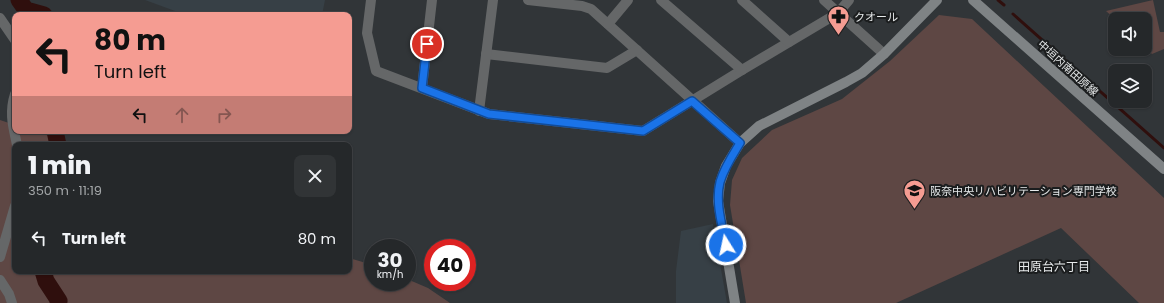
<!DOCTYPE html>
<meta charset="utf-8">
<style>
body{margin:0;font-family:Poppins,"Noto Sans JP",sans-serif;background:#313436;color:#f1f3f6;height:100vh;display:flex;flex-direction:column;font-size:15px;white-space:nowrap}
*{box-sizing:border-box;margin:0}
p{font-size:13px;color:#a3a6a8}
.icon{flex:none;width:22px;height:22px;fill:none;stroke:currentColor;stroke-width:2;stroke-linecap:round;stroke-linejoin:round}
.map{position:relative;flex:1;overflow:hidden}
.side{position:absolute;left:12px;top:142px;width:340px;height:132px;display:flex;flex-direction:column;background:#25282a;border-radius:8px;box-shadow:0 1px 3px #0004,0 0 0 1px #424447}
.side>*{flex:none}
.hud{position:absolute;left:12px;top:12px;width:340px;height:122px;border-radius:8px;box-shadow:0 1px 3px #0004,0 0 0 1px #424447;background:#f59c92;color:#111;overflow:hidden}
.tools{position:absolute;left:1108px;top:12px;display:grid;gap:8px}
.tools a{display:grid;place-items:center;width:44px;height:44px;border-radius:8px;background:#25282a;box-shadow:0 1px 3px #0004,0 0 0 1px #424447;font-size:20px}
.speed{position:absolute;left:364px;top:239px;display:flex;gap:8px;font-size:20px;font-weight:700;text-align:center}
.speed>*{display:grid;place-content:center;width:52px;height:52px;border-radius:50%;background:#25282a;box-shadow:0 1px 3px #0004,0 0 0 1px #424447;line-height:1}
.speed small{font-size:10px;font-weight:400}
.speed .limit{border:6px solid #d22;background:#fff;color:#111}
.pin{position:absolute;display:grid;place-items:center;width:34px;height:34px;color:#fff;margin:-17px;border:2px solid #fff;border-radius:50%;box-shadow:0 1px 4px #0007}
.me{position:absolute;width:44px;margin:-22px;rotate:350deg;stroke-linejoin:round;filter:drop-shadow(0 0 3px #0008)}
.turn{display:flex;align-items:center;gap:14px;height:84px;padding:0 16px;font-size:18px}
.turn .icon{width:52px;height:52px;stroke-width:2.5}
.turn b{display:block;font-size:28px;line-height:34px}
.lanes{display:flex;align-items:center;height:38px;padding:0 16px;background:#0003;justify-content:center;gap:20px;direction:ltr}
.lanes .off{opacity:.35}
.round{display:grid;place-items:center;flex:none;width:42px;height:42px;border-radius:8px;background:#313436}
.head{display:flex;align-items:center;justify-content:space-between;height:68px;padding:0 16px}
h1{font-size:24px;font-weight:800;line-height:30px}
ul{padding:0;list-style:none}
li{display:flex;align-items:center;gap:12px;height:56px;padding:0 16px}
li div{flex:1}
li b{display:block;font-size:15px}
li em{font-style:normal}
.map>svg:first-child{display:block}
</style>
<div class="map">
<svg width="1164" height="303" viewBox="0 0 1164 303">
<rect width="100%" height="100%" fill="#313538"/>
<!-- built -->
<g fill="#374046">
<polygon points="145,0 325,0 322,15 186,15"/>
<polygon points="713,224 727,303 676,303 676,271 681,231"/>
</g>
<!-- green -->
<g fill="#5e4744">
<polygon points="1153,0 1160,32 1164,32 1164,49 1152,54 1145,47 1145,19 1115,19 1106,11"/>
<polygon points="939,15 972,19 1164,198 1164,303 1139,303 1061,228 896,303 746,303 730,205 732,180 742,158 772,130 842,99 890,61"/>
<polygon points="0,120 15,125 15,131 34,131 77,145 15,145 15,271 349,271 349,258 373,265 373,282 407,282 407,279 428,288 450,303 0,303"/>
</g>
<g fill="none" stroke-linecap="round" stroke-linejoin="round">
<!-- stream -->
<g stroke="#2f0f0d" stroke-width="3">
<polyline points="998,0 1004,5"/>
<polyline points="1013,14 1164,148"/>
</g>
<!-- river -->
<g stroke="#2f0f0d" stroke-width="17">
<polyline points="19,0 26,10 44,15"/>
<polyline points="55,131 58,145"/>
<polyline points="43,271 46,281 59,301 58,303"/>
</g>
<!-- street -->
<g stroke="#656768" stroke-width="10">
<polyline points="371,0 367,33 376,71 489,114 643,131 742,70 838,13 849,0"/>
<polyline points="528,0 582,6 591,9 740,143"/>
<polyline points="661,0 742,70"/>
<polyline points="742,0 789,42"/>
<polyline points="824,0 884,54"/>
<polyline points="0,18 15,40"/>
<polyline points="608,24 628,0"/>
<polyline points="486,54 607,68 637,50"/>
<polyline points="422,88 432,0"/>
<path d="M15,94C9,113 13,126 17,145"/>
<polyline points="479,111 493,0"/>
<polyline points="0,257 15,206"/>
<polyline points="0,280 9,294 12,303"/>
</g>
<!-- secondary -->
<g stroke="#7f8385" stroke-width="10">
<polyline points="973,0 1164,169"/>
<polyline points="735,303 718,201 720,183 726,166 740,143 759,126 846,82 862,73 884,54 937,0"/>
</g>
</g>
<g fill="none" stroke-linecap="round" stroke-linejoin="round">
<defs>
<path id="route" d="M427,44L422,88L489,114L643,131L692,101L740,143C732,156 724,168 720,182C715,202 722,225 726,245"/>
</defs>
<!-- route casing -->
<use href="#route" stroke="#114b97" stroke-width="10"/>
<!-- route -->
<use href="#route" stroke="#1a73e8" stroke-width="7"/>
</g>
<!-- icons -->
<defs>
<symbol id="pharmacy-pin" viewBox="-11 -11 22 30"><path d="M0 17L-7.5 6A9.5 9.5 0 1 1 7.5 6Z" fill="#f59c92" stroke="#1b1d1e"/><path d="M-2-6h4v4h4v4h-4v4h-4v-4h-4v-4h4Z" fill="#111"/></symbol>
<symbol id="university-pin" viewBox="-11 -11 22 30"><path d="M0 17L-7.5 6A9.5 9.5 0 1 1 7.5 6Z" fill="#f59c92" stroke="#1b1d1e"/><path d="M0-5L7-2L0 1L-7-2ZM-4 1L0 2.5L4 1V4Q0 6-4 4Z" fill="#111"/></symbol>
</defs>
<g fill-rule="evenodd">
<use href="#pharmacy-pin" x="826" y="4" width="25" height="34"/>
<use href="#university-pin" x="902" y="178" width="25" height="34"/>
</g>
<g text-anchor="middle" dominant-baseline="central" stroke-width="4" stroke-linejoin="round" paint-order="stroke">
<!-- poi labels -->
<g font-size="11" fill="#e6e9ea" stroke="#1b1d1e" text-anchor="start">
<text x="854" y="17">クオール</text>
<text x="930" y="191">阪奈中央リハビリテーション専門学校</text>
</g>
<!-- street labels -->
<g font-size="11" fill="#e6e9ea" stroke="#1b1d1e">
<text transform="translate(1068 68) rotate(42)">中垣内南田原線</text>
</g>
<!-- neighbourhood labels -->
<g font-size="12" fill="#e6e9ea" stroke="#1b1d1e">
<text x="1054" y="266">田原台六丁目</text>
</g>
</g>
</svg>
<div class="tools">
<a><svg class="icon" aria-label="sound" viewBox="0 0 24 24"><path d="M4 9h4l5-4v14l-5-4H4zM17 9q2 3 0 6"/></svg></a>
<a><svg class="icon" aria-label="layers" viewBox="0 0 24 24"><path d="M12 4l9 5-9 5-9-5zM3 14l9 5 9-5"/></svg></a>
</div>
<div class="speed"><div>30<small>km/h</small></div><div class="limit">40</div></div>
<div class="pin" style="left:427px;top:44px;background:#d93025"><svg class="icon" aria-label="arrive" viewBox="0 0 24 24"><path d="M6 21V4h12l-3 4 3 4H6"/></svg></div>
<svg class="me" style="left:726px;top:245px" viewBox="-20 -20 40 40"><circle r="17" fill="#1a73e8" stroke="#fff" stroke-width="3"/><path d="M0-11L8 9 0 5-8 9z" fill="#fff"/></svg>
<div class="hud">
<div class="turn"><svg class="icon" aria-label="left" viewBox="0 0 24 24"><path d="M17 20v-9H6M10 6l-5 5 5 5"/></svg><div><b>80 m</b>Turn left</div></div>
<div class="lanes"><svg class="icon" aria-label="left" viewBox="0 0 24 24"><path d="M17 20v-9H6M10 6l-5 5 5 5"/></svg><svg class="icon off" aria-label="ahead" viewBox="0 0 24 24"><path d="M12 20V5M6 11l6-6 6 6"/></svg><svg class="icon off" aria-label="right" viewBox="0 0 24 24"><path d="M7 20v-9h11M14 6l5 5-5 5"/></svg></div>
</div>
<section class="side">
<div class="head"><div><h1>1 min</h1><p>350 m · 11:19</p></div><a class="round"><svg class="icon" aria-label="close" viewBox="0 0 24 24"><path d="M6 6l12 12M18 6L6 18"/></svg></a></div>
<ul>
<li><svg class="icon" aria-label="left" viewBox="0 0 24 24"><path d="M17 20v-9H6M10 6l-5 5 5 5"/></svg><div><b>Turn left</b></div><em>80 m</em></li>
</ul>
</section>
</div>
